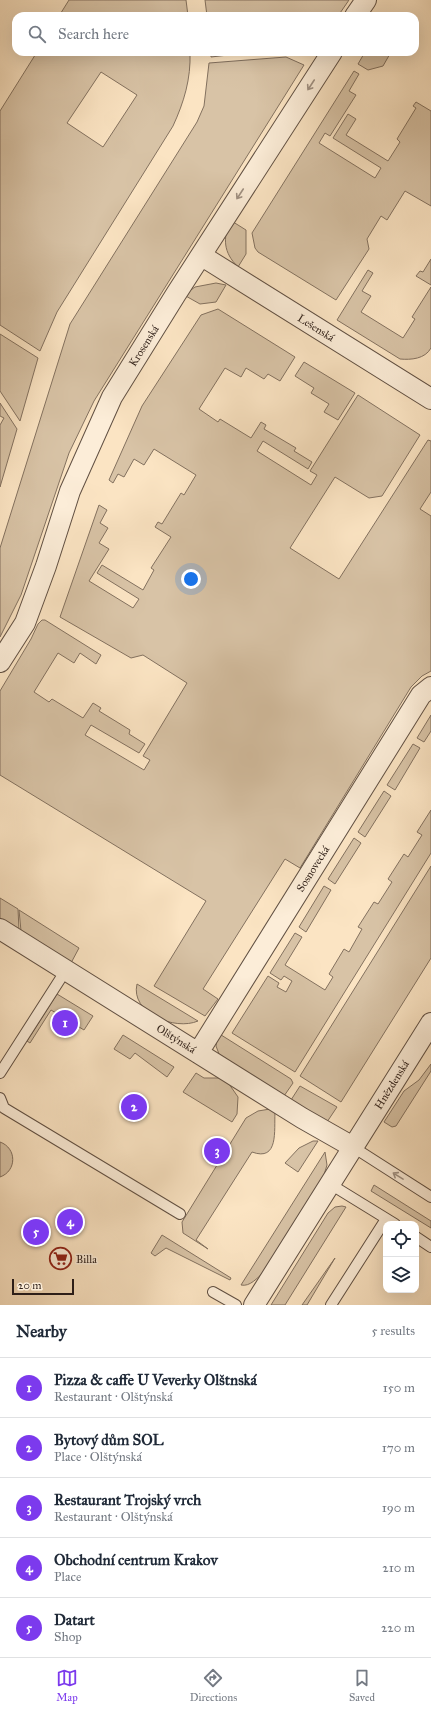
<!DOCTYPE html>
<html lang="en">
<head>
<meta charset="utf-8">
<style>
	:root { --surface:#fff; --page:#f2f2f3; --text:#1f2937; --muted:#747a83; --line:#e0e1e3; --accent:#7c3aed }
	body { margin:0; font-family:"IM FELL Great Primer",serif; background:var(--page); color:var(--text) }
	.controls { position:absolute; right:12px; bottom:12px; display:grid; overflow:hidden; border-radius:8px; box-shadow:0 4px 16px #0002 }
	.controls button { width:36px; height:36px; display:grid; place-items:center; padding:0; border:0; border-bottom:1px solid var(--line); background:var(--surface); color:var(--text); font:20px sans-serif }
	.scale { position:absolute; left:12px; bottom:10px; width:62px; box-sizing:border-box; padding-left:4px; border:2px solid #2e1f18; border-top:0; font-size:11px; line-height:14px; white-space:nowrap; color:#2e1f18; -webkit-text-stroke:3px #fcedd8; paint-order:stroke }
	.you { position:absolute; left:191px; top:579px; width:14px; height:14px; margin:-10px; border:3px solid #fff; border-radius:50%; background:#1a73e8; box-shadow:0 0 0 6px #1a73e833 }
	.badge { display:grid; place-items:center; width:26px; height:26px; border-radius:50%; background:var(--accent); color:#fff; font-size:13px; font-weight:700 }
	.pin { position:absolute; translate:-50% -50%; border:2px solid #fff; box-shadow:0 1px 4px #0006 }
	.list { margin:0; padding:0; list-style:none }
	h2 { display:flex; justify-content:space-between; align-items:center; height:52px; margin:0; padding:0 16px; font-size:17px }
	h2 small { font-size:13px; font-weight:400; color:var(--muted) }
	.list li { display:grid; grid-template-columns:26px 1fr auto; gap:12px; align-items:center; box-sizing:border-box; height:60px; padding:0 16px; border-top:1px solid var(--line) }
	.list b { display:block; font-size:15px; white-space:nowrap }
	.list p { margin:0; font-size:13px; white-space:nowrap; color:var(--muted) }
	.list em { font-size:13px; font-style:normal; color:var(--muted) }
	.icon { flex:none; width:22px; height:22px; fill:none; stroke:currentColor; stroke-width:2; stroke-linecap:round; stroke-linejoin:round }
	.map { position:relative; flex:none; width:431px; height:1305px; overflow:hidden }
	.search { position:absolute; background:var(--surface); box-shadow:0 4px 16px #0002; left:12px; right:12px; top:12px; height:44px; display:flex; align-items:center; gap:10px; box-sizing:border-box; padding:0 14px; border-radius:12px; color:var(--muted); font-size:15px }
	.sheet { height:352px; background:var(--surface) }
	nav { display:flex; justify-content:space-around; align-items:center; box-sizing:border-box; height:56px; border-top:1px solid var(--line); background:var(--surface); font-size:11px; color:var(--muted) }
	nav a { display:grid; justify-items:center; gap:2px }
	nav .on { color:var(--accent) }
	.map>svg:first-child { display:block }
	.green { fill:#d8c3a6; stroke:#83715f; fill-rule:evenodd }
	.lines { fill:none; stroke-linecap:round; stroke-linejoin:round }
	.service-casing { stroke:#615043; stroke-width:12 }
	.minor-casing { stroke:#615043; stroke-width:22 }
	.service { stroke:#fcedd8; stroke-width:10 }
	.minor { stroke:#fcedd8; stroke-width:20 }
	.oneway { stroke:#9f9082 }
	.labels { text-anchor:middle; dominant-baseline:central; stroke-width:3; stroke-linejoin:round; paint-order:stroke }
	.street-label { font-size:11px; fill:#2e1f18; stroke:#fcedd8 }
	.poi-label { font-size:11px; fill:#2e1f18; stroke:#fcedd8; text-anchor:start }
</style>
</head>
<body>
<div class="map">
<svg width="431" height="1305" viewBox="0 0 431 1305">
	<rect width="100%" height="100%" fill="#fbe4c3"/>
	<filter id="stains"><feTurbulence type="fractalNoise" baseFrequency=".005" numOctaves="4"/><feColorMatrix values="0 0 0 0 .2 0 0 0 0 .09 0 0 0 0 .02 0 0 0 .5 -.17"/></filter>
	<radialGradient id="worn" r=".72"><stop offset=".6" stop-color="#630" stop-opacity="0"/><stop offset="1" stop-color="#630" stop-opacity=".3"/></radialGradient>
	<path class="green" d="M69 0H186L188 16H59Z
		M205 0H349L338 16H207Z
		M37 52H190C191 79 184 102 173 126L57 312 40 351 0 325V111ZM101 72 137 95 103 147 67 123Z
		M211 52H254L211 57Z
		M365 52H391L383 66 368 70 358 64Z
		M286 57 304 65 94 401 69 453 21 595 0 637V548L70 324 197 122 204 106 209 63Z
		M354 71 359 74 349 91 356 95 330 136 325 133 319 143 375 178 381 168 333 138 348 114 356 119 346 135 388 161 400 142 397 139 416 108 413 106 416 102 431 111V206L405 191 387 220 381 216 367 239 369 249 336 300 258 252 255 248 252 233Z
		M230 220 246 230V254L238 267C223 252 223 239 230 220Z
		M431 259V285L416 276 420 271 423 272Z
		M368 270 373 273 362 291 371 296 361 312 403 338 415 319 412 317 431 287V348C425 359 411 360 400 359L337 320Z
		M216 283 226 285 216 302 200 304 184 295 195 287Z
		M218 309 295 357 280 381 268 374 264 379 246 368 241 377 225 368 199 409 218 422 220 419 251 438 261 422 266 425 264 429 296 448 294 451 312 462 308 469 263 441 257 451 311 485 317 475 310 471 358 395 420 435 382 496 369 498 335 477 290 548 339 579 428 440 431 441V492L420 509 431 516V671L422 676 411 687 300 868 285 859 203 989 218 999 205 1016 154 986 206 901 0 775V691L31 639 38 624 42 620H45L101 655 96 664 80 653 74 663 58 653 34 692 49 702 52 699 83 718 93 703 101 708 99 711 130 730 129 734 145 744 139 753 91 725 85 735 144 770 150 760 143 756 187 683 143 655 131 658 60 617 99 505 107 510 100 523 108 528 99 543 109 549 89 581 133 608 139 599 97 573 102 565 143 590 154 570 151 568 171 537 155 527 158 522 162 524 181 493 184 495 196 475 154 449 144 465 134 459 124 477 118 474 113 483 109 480 142 406 201 315Z
		M0 334 38 358 20 421 0 391Z
		M304 362 355 393 338 420 324 412 329 404 311 393 314 388 295 376Z
		M0 403 17 429 0 487V425L4 418 0 416Z
		M431 715V731L424 742 417 738Z
		M413 744 420 748 395 790 387 785Z
		M384 791 391 796 365 837 358 832Z
		M431 810V853L295 1072 232 1033 268 976 279 983 277 987 286 992 292 981 284 976 281 980 270 973 295 933 302 937 285 965 325 990 333 977 329 974 344 949 349 952 362 929 358 927 374 902 378 904 392 882 388 879 404 854 408 857 422 835 417 832Z
		M354 838 361 843 335 884 328 879Z
		M431 866V958L341 1102 300 1076Z
		M324 886 331 890 306 932 299 927Z
		M0 898 18 909 19 930 0 918Z
		M19 910 79 948 71 963 21 931Z
		M137 984 198 1021C175 1031 130 1013 137 984Z
		M57 994 93 1016 84 1030 51 1010 30 1043 27 1041Z
		M218 1033 291 1079 293 1083 284 1096 219 1054 216 1046Z
		M123 1035 174 1067 167 1077 135 1053 130 1059 114 1049Z
		M431 1064V1071L396 1126 392 1127 384 1122 404 1091 419 1080Z
		M196 1073 204 1078H220L229 1084 238 1097 237 1114 232 1122 183 1092Z
		M300 1086 337 1107 327 1122 291 1100Z
		M270 1109 275 1113C274 1130 279 1162 252 1152L196 1240 208 1249 183 1233 182 1222 246 1118 258 1111Z
		M313 1141H318L298 1172 285 1163 299 1148Z
		M0 1142C17 1148 17 1171 0 1177Z
		M325 1152 327 1165 323 1178 264 1272C257 1278 250 1287 241 1285Z
		M374 1185 431 1221V1228L371 1191Z
		M342 1206 346 1207 285 1305H271L328 1213 335 1207Z
		M162 1235 231 1278 230 1280 166 1248 155 1256 151 1253Z
		M335 1258 307 1305H302Z"/>
	<g class="lines">
		<defs>
			<path id="service" d="M0 1073 66 970
				M0 1098 4 1108 180 1214
				M353 1147 431 1197
				M330 1184 395 1224
				M416 1237 431 1247
				M213 1292 236 1305
				M331 1305 386 1219"/>
			<path id="minor" d="M355 16 366 0
				M202 256 431 399
				M0 662 25 623 46 566 70 491 112 397 176 294 332 52
				M0 929 302 1118 353 1147
				M198 1053 421 695 431 687
				M254 1305 431 1023"/>
		</defs>
		<use href="#service" class="service-casing"/>
		<use href="#minor" class="minor-casing"/>
		<use href="#service" class="service"/>
		<use href="#minor" class="minor"/>
	</g>
	<defs><path id="oneway-shaft" d="M-6 0H5M1.5-3L5.5 0L1.5 3" fill="none" stroke-width="1.6" stroke-linecap="round" stroke-linejoin="round"/></defs>
	<g class="oneway">
		<use href="#oneway-shaft" transform="translate(311 85) rotate(123)"/>
		<use href="#oneway-shaft" transform="translate(240 194) rotate(123)"/>
		<use href="#oneway-shaft" transform="translate(398 1176) rotate(-148)"/>
	</g>
	<defs>
		<symbol id="supermarket-ring" viewBox="-11 -11 22 22"><circle r="9.5" fill="#fcedd8" stroke="#8f2418" stroke-width="1.5"/><path d="M-6-5.5h2.5l.6 2H6L4.5 2H-2.5L-4.4-4H-6ZM-1.5 3.2a1.3 1.3 0 1 0 .1 0ZM3 3.2a1.3 1.3 0 1 0 .1 0Z" fill="#8f2418"/></symbol>
	</defs>
	<g fill-rule="evenodd">
		<use href="#supermarket-ring" x="48" y="1246" width="25" height="25"/>
	</g>
	<g class="labels">
		<g class="street-label">
			<text transform="translate(316 328) rotate(32)">Lešenská</text>
			<text transform="translate(144 346) rotate(-58)">Krosenská</text>
			<text transform="translate(313 869) rotate(-58)">Sosnovecká</text>
			<text transform="translate(176 1039) rotate(32)">Olštýnská</text>
			<text transform="translate(392 1085) rotate(-58)">Hnězdenská</text>
		</g>
		<g class="poi-label">
			<text x="76" y="1259">Billa</text>
		</g>
	</g>
	<rect width="100%" height="100%" filter="url(#stains)"/>
	<rect width="100%" height="100%" fill="url(#worn)"/>
</svg>
<div class="controls">
<button><svg class="icon" aria-label="locate" viewBox="0 0 24 24"><circle cx="12" cy="12" r="6"/><path d="M12 2v4M12 18v4M2 12h4M18 12h4"/></svg></button>
<button><svg class="icon" aria-label="layers" viewBox="0 0 24 24"><path d="M12 4l9 5-9 5-9-5zM3 14l9 5 9-5"/></svg></button>
</div>
<div class="scale">20 m</div>
<div class="you"></div>
<div class="pin badge" style="left:65px;top:1023px">1</div>
<div class="pin badge" style="left:134px;top:1107px">2</div>
<div class="pin badge" style="left:217px;top:1151px">3</div>
<div class="pin badge" style="left:70px;top:1222px">4</div>
<div class="pin badge" style="left:36px;top:1232px">5</div>
<div class="search"><svg class="icon" aria-label="search" viewBox="0 0 24 24"><circle cx="10" cy="10" r="6"/><path d="M15 15l6 6"/></svg>Search here</div>
</div>
<section class="sheet">
<h2>Nearby<small>5 results</small></h2>
<ul class="list">
<li><span class="badge">1</span><div><b>Pizza &amp; caffe U Veverky Olštnská</b><p>Restaurant · Olštýnská</p></div><em>150 m</em></li>
<li><span class="badge">2</span><div><b>Bytový dům SOL</b><p>Place · Olštýnská</p></div><em>170 m</em></li>
<li><span class="badge">3</span><div><b>Restaurant Trojský vrch</b><p>Restaurant · Olštýnská</p></div><em>190 m</em></li>
<li><span class="badge">4</span><div><b>Obchodní centrum Krakov</b><p>Place</p></div><em>210 m</em></li>
<li><span class="badge">5</span><div><b>Datart</b><p>Shop</p></div><em>220 m</em></li>
</ul>
</section>
<nav>
<a class="on"><svg class="icon" aria-label="map" viewBox="0 0 24 24"><path d="M3 6l6-2 6 2 6-2v14l-6 2-6-2-6 2zM9 4v14M15 6v14"/></svg>Map</a>
<a><svg class="icon" aria-label="directions" viewBox="0 0 24 24"><path d="M12 3l9 9-9 9-9-9zM9 14v-3h6M13 9l2 2-2 2"/></svg>Directions</a>
<a><svg class="icon" aria-label="saved" viewBox="0 0 24 24"><path d="M7 4h10v16l-5-4-5 4z"/></svg>Saved</a>
</nav>
</body>
</html>
